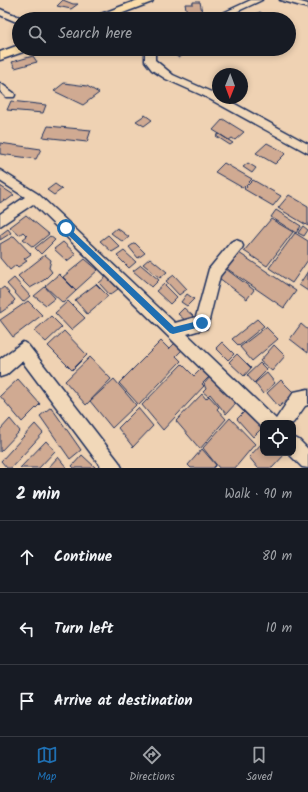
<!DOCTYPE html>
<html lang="en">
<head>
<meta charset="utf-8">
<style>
	:root { --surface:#171b24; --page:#242831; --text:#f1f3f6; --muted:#9ea1a6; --line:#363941; --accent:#1f6fb2 }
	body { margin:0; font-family:Kalam,sans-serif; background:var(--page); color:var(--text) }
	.controls { position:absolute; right:12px; bottom:12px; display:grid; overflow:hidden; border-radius:8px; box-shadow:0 2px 6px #0003 }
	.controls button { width:36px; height:36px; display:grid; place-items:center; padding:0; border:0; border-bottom:1px solid var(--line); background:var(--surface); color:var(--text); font:20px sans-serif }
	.compass { position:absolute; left:212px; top:68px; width:36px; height:36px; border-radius:50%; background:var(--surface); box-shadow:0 2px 6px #0003; rotate:181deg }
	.stop { position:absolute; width:12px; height:12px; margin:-9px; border:3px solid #1f6fb2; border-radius:50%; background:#fff }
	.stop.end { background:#1f6fb2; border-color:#fff; box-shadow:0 1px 4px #0008 }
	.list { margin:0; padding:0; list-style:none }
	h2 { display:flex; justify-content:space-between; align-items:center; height:52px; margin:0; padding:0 16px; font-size:17px }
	h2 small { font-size:13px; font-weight:400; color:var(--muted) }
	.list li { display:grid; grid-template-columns:26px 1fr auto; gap:12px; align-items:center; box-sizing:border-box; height:72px; padding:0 16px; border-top:1px solid var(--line) }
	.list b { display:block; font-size:15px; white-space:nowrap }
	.list em { font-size:13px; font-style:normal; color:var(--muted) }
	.icon { flex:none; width:22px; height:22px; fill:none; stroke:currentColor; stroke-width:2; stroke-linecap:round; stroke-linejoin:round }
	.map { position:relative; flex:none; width:308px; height:468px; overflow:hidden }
	.search { position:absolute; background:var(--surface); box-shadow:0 2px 6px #0003; left:12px; right:12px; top:12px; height:44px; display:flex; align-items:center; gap:10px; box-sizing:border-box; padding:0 14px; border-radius:22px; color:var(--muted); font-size:15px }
	.sheet { height:268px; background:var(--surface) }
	nav { display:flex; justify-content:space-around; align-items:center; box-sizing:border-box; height:56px; border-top:1px solid var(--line); background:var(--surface); font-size:11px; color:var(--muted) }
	nav a { display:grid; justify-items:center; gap:2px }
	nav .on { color:var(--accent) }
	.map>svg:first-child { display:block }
	.building { fill:#d0aa92; stroke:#1b2f5e }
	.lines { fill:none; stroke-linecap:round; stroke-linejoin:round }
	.minor-casing { stroke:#1b2f5e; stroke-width:3 }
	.major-casing { stroke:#1b2f5e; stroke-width:3 }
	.minor { fill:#f1d8b9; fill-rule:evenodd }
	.major { fill:#fbddab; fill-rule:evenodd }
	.route { fill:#1f6fb2 }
</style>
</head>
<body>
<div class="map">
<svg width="308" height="468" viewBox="0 0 308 468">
	<rect width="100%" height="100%" fill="#efd2b3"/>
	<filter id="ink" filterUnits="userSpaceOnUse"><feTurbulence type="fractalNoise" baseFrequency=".025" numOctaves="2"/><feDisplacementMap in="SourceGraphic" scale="8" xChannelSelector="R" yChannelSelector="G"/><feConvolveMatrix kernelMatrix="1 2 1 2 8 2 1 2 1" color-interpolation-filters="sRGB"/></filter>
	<g filter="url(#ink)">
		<path class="building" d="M63 0 73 4H78L71 9 57 6Z
			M193 2H200L202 12 187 13 185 4H193Z
			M260 12 266 16 260 19 249 17Z
			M178 49H185L188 51 181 54 182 56 179 58 171 52Z
			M33 56 37 62 15 68 12 62Z
			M64 83 87 86 99 93 83 105 54 91Z
			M11 101 46 105 43 113 7 110Z
			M145 115 152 120 144 126 136 121Z
			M223 119 244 132 235 140 232 138 229 140 213 130Z
			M48 126 91 130 87 142 43 137Z
			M219 134 233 143 230 145 216 136Z
			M0 143 41 149 36 159 0 154Z
			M267 143 286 153 275 164 256 153Z
			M224 163 252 179 243 188 215 172Z
			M248 163 256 168 252 173 243 167Z
			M253 180 281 196 273 206 244 189Z
			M55 184 62 189 54 195 47 190Z
			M0 186 14 195 6 201 4 200 0 203Z
			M289 195 308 206V226L278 208Z
			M276 210 301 226 296 233 271 217Z
			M26 215 49 234 33 247 23 239 27 236 23 232 19 235 10 227Z
			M271 219 293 232 267 266 244 251Z
			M303 226 308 230 304 236 298 233Z
			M117 228 129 237 123 242 111 233Z
			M8 229 11 233 0 240V235Z
			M295 233 308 241V260L292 283 269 268Z
			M108 235 120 247 112 252 100 241Z
			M14 236 31 254 24 259 27 261 18 267 16 265 10 270 0 258V244Z
			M50 236 55 240 41 254 35 248Z
			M63 242 76 254 67 261 54 249Z
			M135 243 145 253 138 258 129 247Z
			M124 251 136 262 129 268 117 256Z
			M239 253 296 291 284 308 226 268Z
			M45 255 51 260 49 268 52 272 44 280 30 288 18 276Z
			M150 258 167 272 160 278 143 264Z
			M85 259 98 270 76 290 63 277Z
			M141 265 159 280 152 287 133 271Z
			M226 269 254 290 247 299 219 278Z
			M308 271V291L299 285Z
			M59 274 76 291 63 303 45 286Z
			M174 275 187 289 179 295 166 281Z
			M107 276 118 289 110 295 99 283Z
			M14 278 30 296 23 302 7 284Z
			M96 284 108 296 87 314 75 300Z
			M164 284 177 297 170 304 156 291Z
			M4 287 15 300 13 302V304L0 313V290Z
			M45 287 55 298 46 305 34 296Z
			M187 294 194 299 187 306 181 302Z
			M28 301 42 315 13 337 0 320Z
			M68 301 85 318 71 330 55 313Z
			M184 308 193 316 187 322 178 314Z
			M51 316 62 327 46 342 34 331Z
			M257 319 264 326 239 346 232 339Z
			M301 324 308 330V353L290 339Z
			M266 327 278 339 252 361 240 347Z
			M64 331 87 355 72 370 48 346Z
			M161 341 169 349 175 343 182 350 176 356 181 361 139 405 119 383Z
			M222 342 234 354 228 360 216 348Z
			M274 345 285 356 272 371 260 361Z
			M237 354 251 368 244 376 229 362Z
			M90 357 111 379 86 405 65 381Z
			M260 363 267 370 254 383 247 375Z
			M182 364 194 376 202 368 210 376 202 384 204 386 163 430 142 405Z
			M267 373 275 383 263 394 255 383Z
			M210 377 221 385 219 386 231 398 232 397 237 402 226 414 210 394 208 396 203 392 206 389 204 384Z
			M18 379 40 404 22 422 0 396Z
			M114 379 136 405 112 428 90 401Z
			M281 380 294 393 279 407 267 393Z
			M202 394 206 399 209 396 219 407 217 409 226 419 200 449 176 421Z
			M51 407 81 450 70 459 40 416Z
			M138 408 153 426 133 447 118 428Z
			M246 410 262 428 253 437 237 419Z
			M230 418 255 444 235 468H219L203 448Z
			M10 419 20 431 0 452V430Z
			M35 424 43 433 11 468H7L1 461Z
			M46 441 55 451 39 468H20Z
			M263 442V453H286L272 468H258L249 457Z
			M202 449 216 465 213 468H191L188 465Z
			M82 455 96 468H74L72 466Z
			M58 457 67 468H48Z"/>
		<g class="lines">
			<defs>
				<path id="minor" d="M251 0H262L221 19H210Z
					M280 0H294L308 4V8Z
					M0 9 22 18 23 19H19V23L0 15Z
					M148 49H158L155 53V60L173 75 218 95V98H224L308 144V153L204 96 166 79 152 70 145 61V53Z
					M0 83 14 93 15 95 14 97H6L0 91Z
					M0 170 38 194 175 323 196 317 209 269 231 242 236 240 241 242 243 246 241 250 220 276 207 328 187 334 276 419 294 392 308 389V405L305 406 293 423H263V429L33 204 0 226V214L25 197 0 181Z
					M23 342 28 345 119 462 122 468H102L22 361 6 375 0 377V359Z
					M293 437 299 440 308 449V468L302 467 288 453H293Z"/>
				<path id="major" d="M138 0H153L152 2 107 19H91L93 17Z
					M19 45V49H25L23 52 0 60V52Z"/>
			</defs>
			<use href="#minor" class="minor-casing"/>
			<use href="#major" class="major-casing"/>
			<use href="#minor" class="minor"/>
			<use href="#major" class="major"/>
		</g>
	</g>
	<path class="route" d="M66 225 174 327 202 320 204 321V326L173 334 170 333 63 230 62 228Z"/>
</svg>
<div class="controls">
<button><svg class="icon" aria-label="locate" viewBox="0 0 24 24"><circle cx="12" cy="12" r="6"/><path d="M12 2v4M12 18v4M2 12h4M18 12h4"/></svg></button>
</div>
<svg class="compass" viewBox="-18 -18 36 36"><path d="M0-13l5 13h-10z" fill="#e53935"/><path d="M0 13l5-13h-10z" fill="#9ea1a6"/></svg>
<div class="stop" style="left:66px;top:228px"></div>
<div class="stop end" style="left:202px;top:323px"></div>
<div class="search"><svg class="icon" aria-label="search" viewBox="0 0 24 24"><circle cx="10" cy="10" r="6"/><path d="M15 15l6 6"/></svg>Search here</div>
</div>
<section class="sheet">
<h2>2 min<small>Walk · 90 m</small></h2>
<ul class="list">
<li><svg class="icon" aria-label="ahead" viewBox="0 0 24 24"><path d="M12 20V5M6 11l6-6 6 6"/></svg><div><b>Continue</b></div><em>80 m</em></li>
<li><svg class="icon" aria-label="left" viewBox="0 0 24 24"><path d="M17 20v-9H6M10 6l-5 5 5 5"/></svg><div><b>Turn left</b></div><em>10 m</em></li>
<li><svg class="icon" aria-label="arrive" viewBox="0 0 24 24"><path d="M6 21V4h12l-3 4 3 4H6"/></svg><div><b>Arrive at destination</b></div></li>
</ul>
</section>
<nav>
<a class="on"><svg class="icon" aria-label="map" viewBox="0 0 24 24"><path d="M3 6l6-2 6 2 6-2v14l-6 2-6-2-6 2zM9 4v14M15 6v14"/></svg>Map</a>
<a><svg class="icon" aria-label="directions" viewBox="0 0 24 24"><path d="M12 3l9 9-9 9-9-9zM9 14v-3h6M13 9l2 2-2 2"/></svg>Directions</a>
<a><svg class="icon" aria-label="saved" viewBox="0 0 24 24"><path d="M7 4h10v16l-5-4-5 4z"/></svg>Saved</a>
</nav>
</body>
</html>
